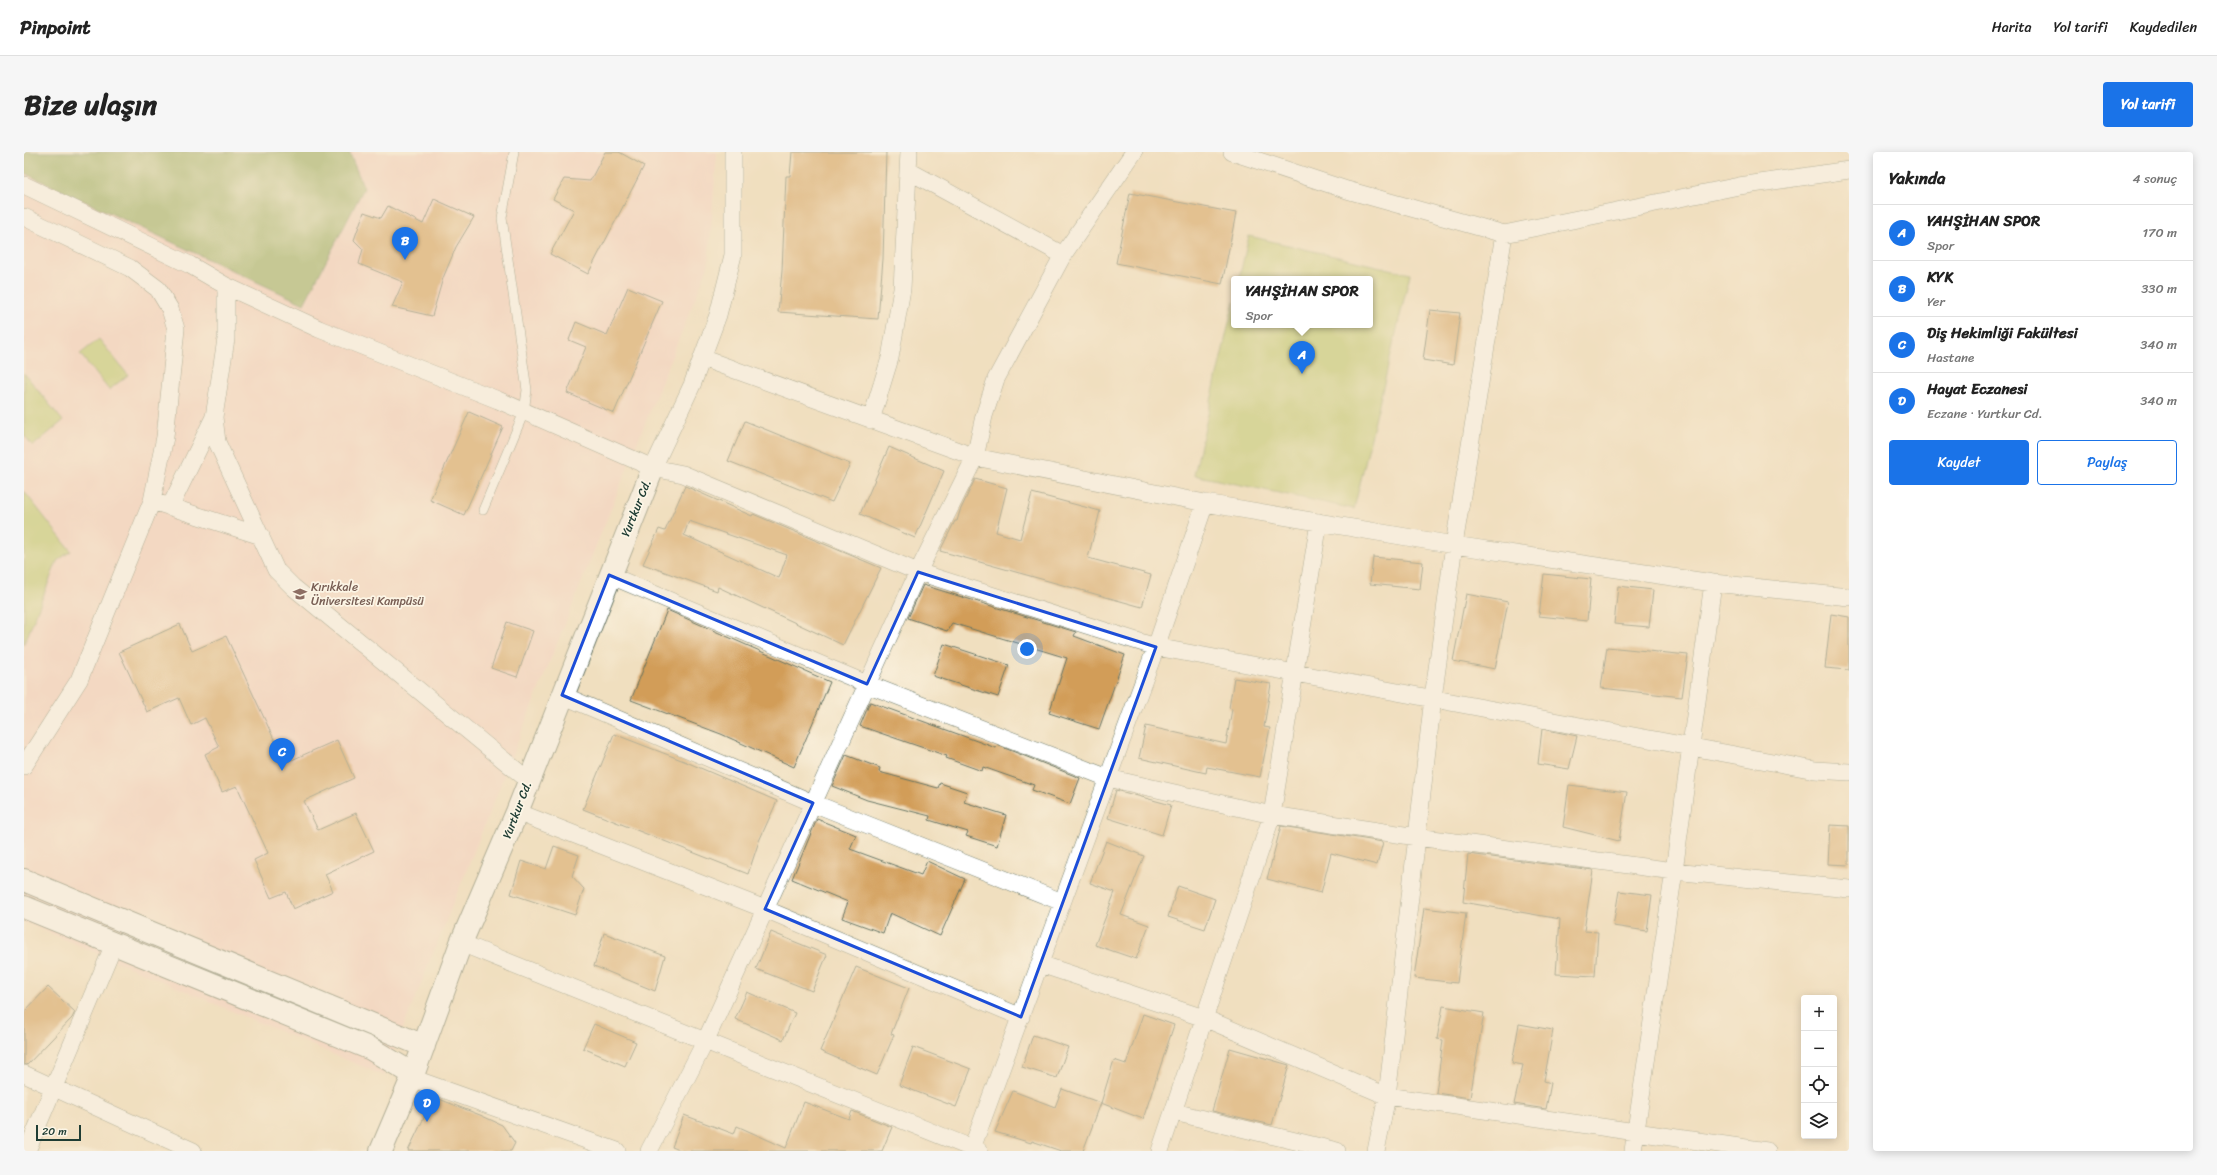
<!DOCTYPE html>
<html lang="tr">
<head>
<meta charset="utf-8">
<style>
	:root { --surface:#fff; --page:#f6f6f6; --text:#222; --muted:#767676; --line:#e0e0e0; --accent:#1a73e8 }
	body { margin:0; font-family:Sriracha,sans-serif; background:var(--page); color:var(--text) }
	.controls { position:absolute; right:12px; bottom:12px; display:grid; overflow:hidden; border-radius:4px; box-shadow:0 2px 10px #0003 }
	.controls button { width:36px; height:36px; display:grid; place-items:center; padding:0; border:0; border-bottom:1px solid var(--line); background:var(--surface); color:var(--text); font:20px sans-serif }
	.scale { position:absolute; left:12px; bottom:10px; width:45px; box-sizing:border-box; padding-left:4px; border:2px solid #1f3d34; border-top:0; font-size:11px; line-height:14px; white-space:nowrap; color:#1f3d34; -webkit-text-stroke:3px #fcf5e5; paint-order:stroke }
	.you { position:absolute; left:1003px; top:497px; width:14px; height:14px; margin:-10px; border:3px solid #fff; border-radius:50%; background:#1a73e8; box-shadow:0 0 0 6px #1a73e833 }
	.badge { display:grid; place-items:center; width:26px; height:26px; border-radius:50%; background:var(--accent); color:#fff; font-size:13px; font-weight:700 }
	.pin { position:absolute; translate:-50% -33px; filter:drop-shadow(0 1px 2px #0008) }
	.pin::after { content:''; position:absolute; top:21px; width:14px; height:12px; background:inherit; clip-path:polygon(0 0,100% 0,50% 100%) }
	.popup { position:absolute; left:1207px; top:124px; width:142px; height:52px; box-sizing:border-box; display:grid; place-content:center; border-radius:4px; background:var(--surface); filter:drop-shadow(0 1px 3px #0005); font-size:13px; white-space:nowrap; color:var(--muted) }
	.popup b { font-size:15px; color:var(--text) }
	.popup::after { content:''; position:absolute; left:50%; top:100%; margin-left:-8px; border:8px solid transparent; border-top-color:var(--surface) }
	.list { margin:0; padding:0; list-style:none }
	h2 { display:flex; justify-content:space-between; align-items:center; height:52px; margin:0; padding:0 16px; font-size:17px }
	h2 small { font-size:13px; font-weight:400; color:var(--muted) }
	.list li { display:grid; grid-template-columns:26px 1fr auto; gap:12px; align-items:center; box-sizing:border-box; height:56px; padding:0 16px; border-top:1px solid var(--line) }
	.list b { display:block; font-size:15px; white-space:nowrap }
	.list p { margin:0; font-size:13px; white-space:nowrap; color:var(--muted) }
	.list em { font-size:13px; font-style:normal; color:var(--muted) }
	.actions { display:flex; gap:8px; padding:12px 16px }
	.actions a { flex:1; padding:9px 0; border:1px solid var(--accent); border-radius:4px; text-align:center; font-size:14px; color:var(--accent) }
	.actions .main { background:var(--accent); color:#fff }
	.icon { flex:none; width:22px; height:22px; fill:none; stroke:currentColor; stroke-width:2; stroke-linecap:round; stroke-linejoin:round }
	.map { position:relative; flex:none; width:1825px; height:999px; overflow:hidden; border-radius:4px }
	header { display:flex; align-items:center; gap:24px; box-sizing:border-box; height:56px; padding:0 20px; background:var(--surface); border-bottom:1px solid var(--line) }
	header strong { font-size:19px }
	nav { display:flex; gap:22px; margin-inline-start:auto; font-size:14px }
	.intro { display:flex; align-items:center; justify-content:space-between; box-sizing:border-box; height:96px; padding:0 24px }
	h1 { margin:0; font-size:28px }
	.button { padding:10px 18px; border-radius:4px; background:var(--accent); color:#fff; font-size:14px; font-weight:700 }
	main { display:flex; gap:24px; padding:0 24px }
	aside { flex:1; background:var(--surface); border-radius:4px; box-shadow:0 2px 10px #0003 }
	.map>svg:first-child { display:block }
	.built { fill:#f7d1c6 }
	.green { fill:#b9c96b; stroke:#6c8350 }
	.forest { fill:#92ad5f; stroke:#58754a }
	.building { fill:#d29d58; fill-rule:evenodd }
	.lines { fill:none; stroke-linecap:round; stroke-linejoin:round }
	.lane-casing { stroke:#687665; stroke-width:10 }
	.street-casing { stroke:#687665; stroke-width:18 }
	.secondary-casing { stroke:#687665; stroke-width:24 }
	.lane { stroke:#fff; stroke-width:9 }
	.street { stroke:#fff; stroke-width:17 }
	.secondary { stroke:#fff; stroke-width:22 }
	.marked { fill:none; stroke:#1d4ed8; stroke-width:3; stroke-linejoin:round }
	.labels { text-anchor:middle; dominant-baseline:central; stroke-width:3.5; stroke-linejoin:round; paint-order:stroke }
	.street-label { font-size:12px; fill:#1f3d34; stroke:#fcf5e5 }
	.education-label { font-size:12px; fill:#785e54; stroke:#fcf5e5; text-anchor:start }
</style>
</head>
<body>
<header>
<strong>Pinpoint</strong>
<nav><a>Harita</a><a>Yol tarifi</a><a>Kaydedilen</a></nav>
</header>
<div class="intro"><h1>Bize ulaşın</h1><a class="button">Yol tarifi</a></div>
<main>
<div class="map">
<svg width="1825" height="999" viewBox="0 0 1825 999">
	<rect width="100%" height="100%" fill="#fcf5e5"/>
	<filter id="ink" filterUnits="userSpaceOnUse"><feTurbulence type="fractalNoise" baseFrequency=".025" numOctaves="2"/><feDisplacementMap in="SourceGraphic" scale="8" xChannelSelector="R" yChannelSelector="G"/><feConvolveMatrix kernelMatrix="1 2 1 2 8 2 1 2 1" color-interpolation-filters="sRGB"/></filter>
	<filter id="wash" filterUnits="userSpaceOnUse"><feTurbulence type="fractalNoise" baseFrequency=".012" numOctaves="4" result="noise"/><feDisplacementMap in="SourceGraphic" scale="16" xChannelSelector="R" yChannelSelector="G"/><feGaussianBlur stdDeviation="0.9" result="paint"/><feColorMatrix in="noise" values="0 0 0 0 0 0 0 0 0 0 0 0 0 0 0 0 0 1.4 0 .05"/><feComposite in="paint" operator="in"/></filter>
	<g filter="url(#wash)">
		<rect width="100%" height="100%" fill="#f0dfbf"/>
		<path class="built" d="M0 0H693L684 114 360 924 0 770Z"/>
		<path class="green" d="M1225 84 1386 122 1330 357 1170 323 1210 149V173H1346V127H1215Z
			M75 187 104 223 85 238 56 202Z
			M0 221 39 269 9 294 0 283Z
			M0 339 47 399 33 409 0 493Z"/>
		<path class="forest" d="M0 0H325L340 36 280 152 0 21Z"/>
		<g id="blocks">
			<path class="building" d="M581 0H595L620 14 564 122 526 102 550 58 529 47 540 27 566 29Z
				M768 0H862L859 107 854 167 754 160 758 119 762 24H766Z
				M1106 41 1212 61 1198 132 1092 111Z
				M410 47 450 65 432 95 419 126 408 164 368 155 379 130 335 112 339 97 330 88 340 60 357 66 364 54 399 72Z
				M604 135 638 149 590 261 543 241 562 195 545 188 552 170 583 183Z
				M1406 158 1436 161 1429 213 1399 208Z
				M445 260 479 275 440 363 406 348Z
				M721 269 826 312 808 350 704 309Z
				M865 295 920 319 891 386 836 362Z
				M951 327 983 336 972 380 996 387 1008 341 1076 359 1064 406 1127 423 1118 455 916 399 931 369H933L936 359Z
				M661 334 728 364 729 362 857 416 819 493 694 435 693 439 619 412 635 377 641 379ZM665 369 763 403 755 426 660 383Z
				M1349 405 1399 410 1396 437 1346 432Z
				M1520 422 1567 427 1563 469 1515 464Z
				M899 433 1052 480 1050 484 1101 503 1075 577 1025 561 1043 506 928 471 923 479 884 466Z
				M1594 434 1629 438 1625 475 1590 472Z
				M1442 442 1484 450 1471 517 1429 509Z
				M643 458 806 530 770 615 697 582 607 548Z
				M1807 462 1825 465V518L1801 516Z
				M483 470 509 479 493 525 467 516Z
				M156 472 168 499 202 484 261 611 313 588 330 626 280 649 294 678 332 661 350 699 301 722 309 739 269 757 262 740 247 746 230 708 244 701 213 634 198 640 181 602 195 595 181 566 167 573 155 546 123 560 95 500Z
				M920 492 985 513 974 545 909 524Z
				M1583 495 1664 503 1658 545 1577 536Z
				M1210 526 1247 532 1240 575 1246 576 1236 625 1183 615 1182 621 1115 606 1122 574 1202 592 1208 557 1205 556Z
				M846 550 972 596 973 593 1056 626 1046 652 1008 638 1010 633 959 615 958 619 922 606 923 604 836 574Z
				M1518 577 1553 584 1545 617 1514 612Z
				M590 582 660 609 753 649 735 689 724 722 559 657Z
				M822 603 856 616 855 620 914 636 916 631 943 640 940 650 982 663 973 694 942 684 944 680 905 668 906 664 843 648 808 634Z
				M1545 633 1603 640 1595 689 1539 675Z
				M1092 638 1147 653 1138 683 1084 666Z
				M793 667 832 683 826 697 897 723 903 709 941 727 916 784 866 761 859 781 818 766 824 750 768 727Z
				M1806 673 1825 674V713L1804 712Z
				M1257 674 1359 690 1353 713 1307 701 1297 741 1243 727Z
				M1082 689 1120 704 1097 763 1125 773 1112 807 1071 793 1091 740 1066 731Z
				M530 694 555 703 548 724 560 737 551 763 487 742 497 709 522 717Z
				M1444 702 1569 718 1560 779 1574 780 1571 824 1532 822 1536 767 1439 750Z
				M1154 734 1191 747 1181 777 1144 765Z
				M1595 739 1628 743 1623 779 1589 774Z
				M1400 756 1442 761 1433 831 1390 826Z
				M747 780 803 803 788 839 732 817Z
				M580 781 641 804 631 839 570 814Z
				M832 815 885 836 867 882 870 883 853 923 796 899Z
				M24 835 51 860 48 866 3 913 0 912V860Z
				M723 840 771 861 759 888 711 867Z
				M1419 854 1460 861 1446 946 1412 941 1419 888 1413 887Z
				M1119 862 1150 873 1119 967 1077 951 1090 908 1102 912Z
				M570 872 612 890 601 914 559 896Z
				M1495 872 1529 878 1520 929 1527 931 1522 957 1490 952 1499 913 1488 911Z
				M1009 883 1044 895 1033 926 998 915Z
				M889 895 947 917 932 955 875 933Z
				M1206 896 1265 913 1248 973 1188 959Z
				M1038 937 1077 951 1059 999H1037L1008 989 1007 991 971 980 989 939 1031 955Z
				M410 945 456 963 478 973 491 991 487 999H384Z
				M780 950 825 967 828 959 868 975 858 999H658L648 995 660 963 710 982 713 974 762 996Z"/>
		</g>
	</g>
	<g filter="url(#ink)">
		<use href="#blocks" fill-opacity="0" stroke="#687665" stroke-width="1"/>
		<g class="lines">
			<defs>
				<path id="lane" d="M459 358 500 260 503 238 478 66 490 0"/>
				<path id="street" d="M1208 0 1323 38 1480 82 1715 34 1825 18
					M885 19 1039 103
					M0 33 166 113 202 134 295 177 474 248 629 316 659 322 894 420 1132 495 1791 618 1825 620
					M0 65 106 116 134 137 146 157 152 177 141 285 128 349 55 528 0 614
					M202 134V187L190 265 193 290 252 418 269 435 504 628
					M678 206 951 305 1181 351 1430 393 1689 431 1825 445
					M847 268 866 206 878 137 885 0
					M629 316 668 233 694 163 709 103V0
					M128 349 237 384
					M146 355 190 265
					M585 423 843 532 1084 626 1248 663 1393 685 1650 719 1825 737
					M538 543 789 651 1038 750
					M493 660 741 757 997 865
					M437 791 955 999
					M1016 812 1180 866 1363 944 1743 999
					M0 922 169 999
					M388 926 593 999
					M1150 960 1313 999
					M3 999 90 792
					M625 999 682 888 894 420 951 305 960 264 972 227 1039 103 1110 0
					M947 999 1132 495 1181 351
					M1136 999 1248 663 1295 370
					M1352 999 1363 944 1409 546 1430 393 1480 82
					M1609 999 1650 719 1689 431"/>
				<path id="secondary" d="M0 728 400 894
					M0 755 347 897 389 922
					M357 999 388 926 437 791 493 660 629 316"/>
			</defs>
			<use href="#lane" class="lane-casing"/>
			<use href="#street" class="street-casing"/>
			<use href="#secondary" class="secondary-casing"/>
			<use href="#lane" class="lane"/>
			<use href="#street" class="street"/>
			<use href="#secondary" class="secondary"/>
		</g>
	</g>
	<path d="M0 0H1825V999H0ZM894 420 1132 495 997 865 741 757 789 651 538 543 585 423 843 532Z" fill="#f0dfbf" fill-opacity=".55" fill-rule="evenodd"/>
	<path class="marked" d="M894 420 1132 495 997 865 741 757 789 651 538 543 585 423 843 532Z"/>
	<defs>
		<symbol id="university-bare" viewBox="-9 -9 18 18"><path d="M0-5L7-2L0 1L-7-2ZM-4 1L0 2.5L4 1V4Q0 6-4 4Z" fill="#8d6e63" stroke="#fcf5e5" stroke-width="2.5" paint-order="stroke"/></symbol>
	</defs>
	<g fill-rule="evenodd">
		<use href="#university-bare" x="266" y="432" width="20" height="20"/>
	</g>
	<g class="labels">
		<g class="street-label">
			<text transform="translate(612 356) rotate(-68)">Yurtkur Cd.</text>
			<text transform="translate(493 658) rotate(-69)">Yurtkur Cd.</text>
		</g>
		<g class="education-label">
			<text x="287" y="435">Kırıkkale<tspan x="287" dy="14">Üniversitesi Kampüsü</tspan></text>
		</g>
	</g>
</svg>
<div class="controls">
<button>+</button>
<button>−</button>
<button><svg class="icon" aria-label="locate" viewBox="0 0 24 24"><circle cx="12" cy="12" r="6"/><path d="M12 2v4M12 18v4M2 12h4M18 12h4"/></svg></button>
<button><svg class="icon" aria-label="layers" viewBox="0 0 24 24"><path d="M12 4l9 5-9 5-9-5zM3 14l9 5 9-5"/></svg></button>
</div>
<div class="scale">20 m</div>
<div class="you"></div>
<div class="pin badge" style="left:1278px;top:222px">A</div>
<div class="popup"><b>YAHŞİHAN SPOR</b>Spor</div>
<div class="pin badge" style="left:381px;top:108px">B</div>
<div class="pin badge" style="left:258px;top:619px">C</div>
<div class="pin badge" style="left:403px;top:970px">D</div>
</div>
<aside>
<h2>Yakında<small>4 sonuç</small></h2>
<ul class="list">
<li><span class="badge">A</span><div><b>YAHŞİHAN SPOR</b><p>Spor</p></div><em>170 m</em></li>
<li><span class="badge">B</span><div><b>KYK</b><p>Yer</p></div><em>330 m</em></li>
<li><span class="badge">C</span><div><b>Diş Hekimliği Fakültesi</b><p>Hastane</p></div><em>340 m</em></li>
<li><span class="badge">D</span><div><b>Hayat Eczanesi</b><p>Eczane · Yurtkur Cd.</p></div><em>340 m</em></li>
</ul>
<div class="actions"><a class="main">Kaydet</a><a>Paylaş</a></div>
</aside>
</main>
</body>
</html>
